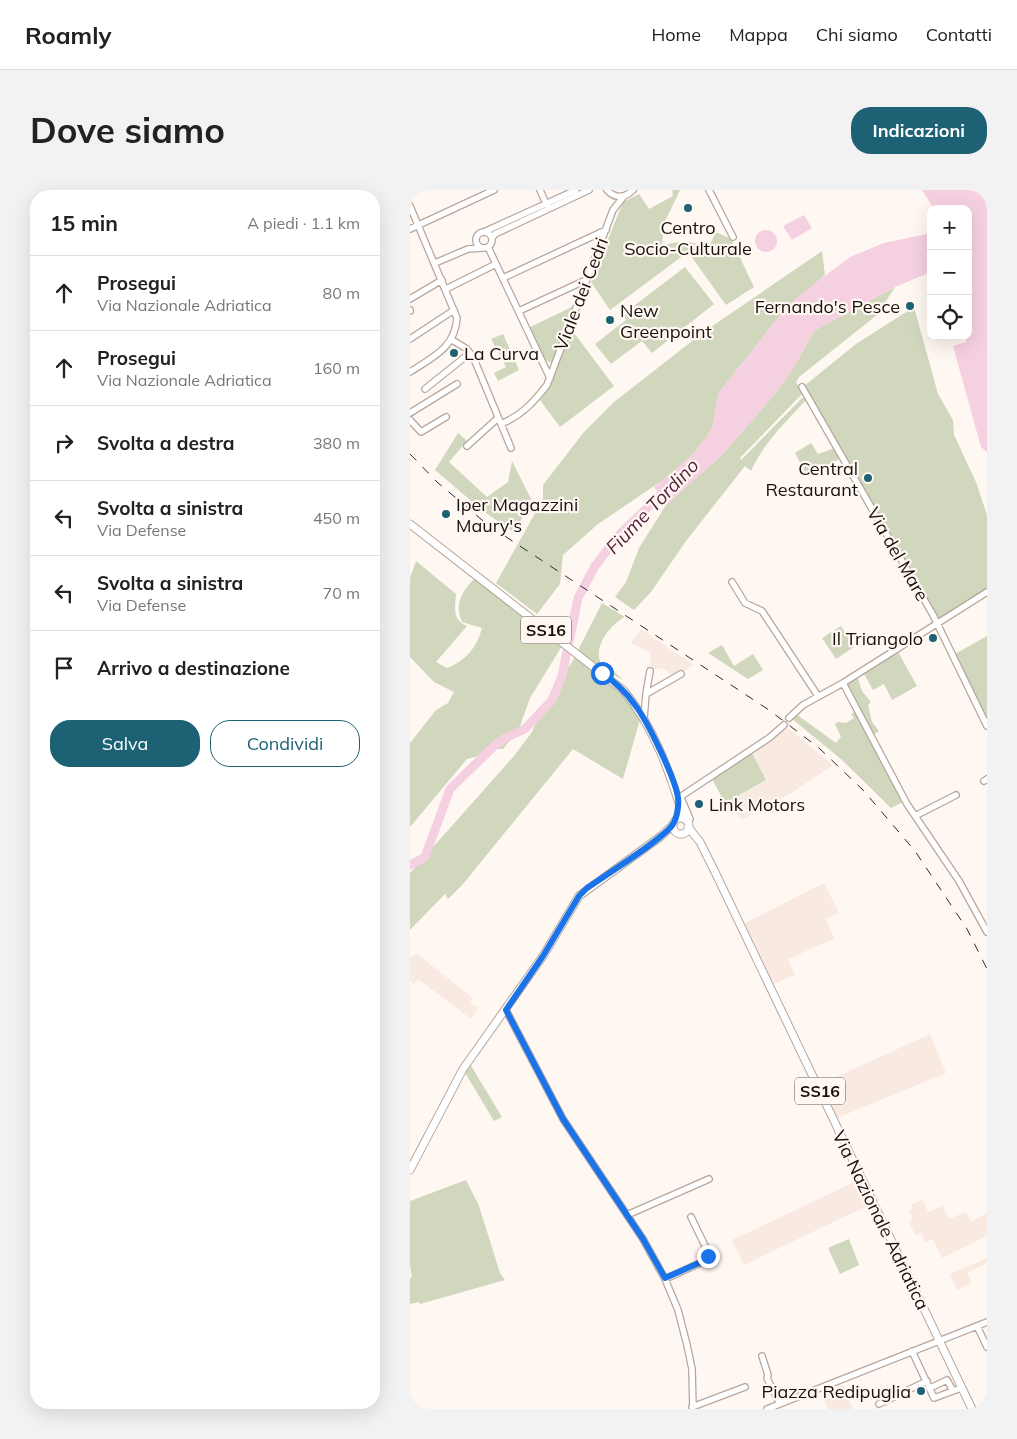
<!DOCTYPE html>
<html lang="it">
<head>
<meta charset="utf-8">
<style>
	:root { --surface:#fff; --page:#f2f2f2; --text:#222; --muted:#767676; --line:#e0e0e0; --accent:#1d6274 }
	body { margin:0; font-family:Mulish,sans-serif; background:var(--page); color:var(--text) }
	.controls { position:absolute; right:15px; top:15px; display:grid; overflow:hidden; border-radius:10px; box-shadow:0 5px 20px #0002 }
	.controls button { width:45px; height:45px; display:grid; place-items:center; padding:0; border:0; border-bottom:1px solid var(--line); background:var(--surface); color:var(--text); font:25px sans-serif }
	.stop { position:absolute; width:15px; height:15px; margin:-11px; border:4px solid #1a73e8; border-radius:50%; background:#fff }
	.stop.end { background:#1a73e8; border-color:#fff; box-shadow:0 1px 5px #0008 }
	.list { margin:0; padding:0; list-style:none }
	h2 { display:flex; justify-content:space-between; align-items:center; height:65px; margin:0; padding:0 20px; font-size:21px }
	h2 small { font-size:16px; font-weight:400; color:var(--muted) }
	.list li { display:grid; grid-template-columns:32px 1fr auto; gap:15px; align-items:center; box-sizing:border-box; height:75px; padding:0 20px; border-top:1px solid var(--line) }
	.list b { display:block; font-size:19px; white-space:nowrap }
	.list p { margin:0; font-size:16px; white-space:nowrap; color:var(--muted) }
	.list em { font-size:16px; font-style:normal; color:var(--muted) }
	.actions { display:flex; gap:10px; padding:15px 20px }
	.actions a { flex:1; padding:11px 0; border:1px solid var(--accent); border-radius:20px; text-align:center; font-size:18px; color:var(--accent) }
	.actions .main { background:var(--accent); color:#fff }
	.icon { flex:none; width:28px; height:28px; fill:none; stroke:currentColor; stroke-width:2; stroke-linecap:round; stroke-linejoin:round }
	.map { position:relative; flex:none; width:577px; height:1219px; overflow:hidden; border-radius:20px }
	header { display:flex; align-items:center; gap:30px; box-sizing:border-box; height:70px; padding:0 25px; background:var(--surface); border-bottom:1px solid var(--line) }
	header strong { font-size:24px }
	nav { display:flex; gap:28px; margin-inline-start:auto; font-size:18px }
	.intro { display:flex; align-items:center; justify-content:space-between; box-sizing:border-box; height:120px; padding:0 30px }
	h1 { margin:0; font-size:35px }
	.button { padding:12px 22px; border-radius:20px; background:var(--accent); color:#fff; font-size:18px; font-weight:700 }
	main { display:flex; gap:30px; padding:0 30px }
	aside { flex:1; background:var(--surface); border-radius:20px; box-shadow:0 5px 20px #0002 }
	.map>svg:first-child { display:block }
	.built { fill:#f8eae0 }
	.green { fill:#d0d7bd }
	.water { fill:#f5d0e1 }
	.lines { fill:none; stroke-linecap:round; stroke-linejoin:round }
	.river { stroke:#f5d0e1; stroke-width:9 }
	.minor-casing { stroke:#b7a69b; stroke-width:8 }
	.major-casing { stroke:#b7a69b; stroke-width:9 }
	.minor { stroke:#fff; stroke-width:5.5 }
	.major { stroke:#fff; stroke-width:7 }
	.rail { stroke:#302a26; stroke-width:1; stroke-dasharray:9 9; stroke-linecap:butt }
	.route { stroke:#1a73e8; stroke-width:6 }
	.poi-dot { fill:#1d6274; stroke:#fff7f2; stroke-width:2 }
	.labels { text-anchor:middle; dominant-baseline:central; stroke-width:4.5; stroke-linejoin:round; paint-order:stroke }
	.shield { fill:#fff7f2; stroke:#5d5752; stroke-width:1 }
	.shield-label { font-size:16px; font-weight:bold; fill:#18120e }
	.poi-label { font-size:18px; fill:#18120e; stroke:#fff7f2; text-anchor:end }
	.street-label { font-size:18px; fill:#18120e; stroke:#fff7f2 }
	.water-label { font-size:19px; font-style:italic; fill:#54253e; stroke:#fff7f2 }
</style>
</head>
<body>
<header>
<strong>Roamly</strong>
<nav><a>Home</a><a>Mappa</a><a>Chi siamo</a><a>Contatti</a></nav>
</header>
<div class="intro"><h1>Dove siamo</h1><a class="button">Indicazioni</a></div>
<main>
<aside>
<h2>15 min<small>A piedi · 1.1 km</small></h2>
<ul class="list">
<li><svg class="icon" aria-label="ahead" viewBox="0 0 24 24"><path d="M12 20V5M6 11l6-6 6 6"/></svg><div><b>Prosegui</b><p>Via Nazionale Adriatica</p></div><em>80 m</em></li>
<li><svg class="icon" aria-label="ahead" viewBox="0 0 24 24"><path d="M12 20V5M6 11l6-6 6 6"/></svg><div><b>Prosegui</b><p>Via Nazionale Adriatica</p></div><em>160 m</em></li>
<li><svg class="icon" aria-label="right" viewBox="0 0 24 24"><path d="M7 20v-9h11M14 6l5 5-5 5"/></svg><div><b>Svolta a destra</b></div><em>380 m</em></li>
<li><svg class="icon" aria-label="left" viewBox="0 0 24 24"><path d="M17 20v-9H6M10 6l-5 5 5 5"/></svg><div><b>Svolta a sinistra</b><p>Via Defense</p></div><em>450 m</em></li>
<li><svg class="icon" aria-label="left" viewBox="0 0 24 24"><path d="M17 20v-9H6M10 6l-5 5 5 5"/></svg><div><b>Svolta a sinistra</b><p>Via Defense</p></div><em>70 m</em></li>
<li><svg class="icon" aria-label="arrive" viewBox="0 0 24 24"><path d="M6 21V4h12l-3 4 3 4H6"/></svg><div><b>Arrivo a destinazione</b></div></li>
</ul>
<div class="actions"><a class="main">Salva</a><a>Condividi</a></div>
</aside>
<div class="map">
<svg width="577" height="1219" viewBox="0 0 577 1219">
	<rect width="100%" height="100%" fill="#fff7f2"/>
	<path class="built" d="M231 439 284 475 264 487 253 478 239 481 241 463 221 453Z
		M378 538 423 575 378 605 331 630 327 622 322 625 315 613 356 590 341 561Z
		M414 693 429 723 416 729 424 749 378 769 385 785 363 794 335 733Z
		M7 764 63 808 60 813 68 818 61 829 8 789 4 794 0 790V767Z
		M520 844 536 883 427 928 411 894Z
		M449 990 461 1014 334 1075 322 1050Z
		M513 1010 518 1022 533 1016 539 1029 556 1022 561 1031 577 1023V1046L532 1068 523 1049 515 1053 511 1043 505 1045 499 1032 503 1030 499 1020 503 1019 501 1014Z
		M577 1068V1073L557 1083 562 1093 547 1100 540 1084Z
		M434 1195 443 1219H418L414 1210 424 1206 421 1200Z"/>
	<path class="green" d="M262 0H270L254 34 252 55 275 51 299 56 306 42 321 49 344 97 316 115 278 62 200 120 181 92 213 12 229 4 239 19 263 6Z
		M412 61 415 85 372 123 308 204 303 235 297 247 280 267 259 286 188 334 153 365 150 394 127 424 86 393 133 309V295L174 242 204 212 295 141Z
		M275 77 304 114 242 163 232 151 201 174 185 154 216 130 212 125Z
		M485 97 467 125 389 187 386 192 393 203 330 268 331 270 392 208 397 209C376 232 354 252 341 281L335 276 276 351 241 402 224 420 205 407 216 392 229 358 256 315 311 266 364 205 384 177 401 146 407 139Z
		M164 116 142 173 135 170 120 137Z
		M504 117 528 204 543 230 544 245 566 292 577 325V400L527 430 394 196 446 154Z
		M161 139 204 196 150 237 130 210 140 197Z
		M93 144 109 180 88 191 84 183 96 177 81 149Z
		M48 243 57 251 39 272 77 307 98 292 102 271 121 309 105 343 73 321 25 280Z
		M401 253 408 264 425 258 431 268 398 287 385 263Z
		M6 371 46 404C45 417 42 430 57 436L26 472 37 478C56 471 67 457 72 438L52 432C44 415 52 401 64 389L152 456 120 508 109 539 93 559H77L72 565 57 569 0 637V553L26 520 38 513 44 502 24 492 0 467V388Z
		M192 413 215 427C202 433 184 455 190 471 191 475 195 478 197 481L203 480 213 490 195 480 190 486 214 507 230 530 213 589 163 559 53 694 38 709 35 704 0 740V683L104 566 122 542 135 513 162 472Z
		M431 436 444 457 426 469 412 448Z
		M577 446V528L545 464Z
		M312 455 324 476 343 464 353 480 338 489 298 463Z
		M487 460 507 496 482 510 474 494 463 500 453 482Z
		M447 486 452 501 461 512 458 515 462 532 469 541 463 545 436 494Z
		M445 522 493 612 481 618 432 570 381 528 386 524 426 553 431 547 425 534 428 532 436 533 444 528 441 524Z
		M341 561 356 590 315 613 301 587Z
		M60 874 92 927 84 931 54 881Z
		M56 990 69 1016 90 1083 95 1090 10 1114 9 1112 0 1114V1088L2 1087 0 1076V1011Z
		M439 1049 449 1075 430 1084 418 1058Z"/>
	<path class="water" d="M512 0H577V262L571 257 543 156 556 152 555 148 551 146H558V19H524Z
		M394 25 402 38 382 50 373 36Z
		M345 51a11 11 0 1 1 22 0a11 11 0 1 1-22 0Z
		M521 41V82L485 97 407 139 401 146 384 177 364 205 311 266 256 315 244 297 280 267 297 247 303 235 308 204 372 123 387 107 440 67 474 53 517 44Z"/>
	<g class="lines">
		<path class="river" d="M0 675 15 667 40 599 84 556 95 548 115 539 142 510 152 486 168 408 185 376 209 345 257 299"/>
		<defs>
			<path id="minor" d="M130 0 137 16
				M197 0C205 9 215 8 223 0
				M299 0 323 47
				M0 16 47 128C45 158 23 167 0 182
				M0 39 84 0
				M66 50a8 8 0 1 1 16 0a8 8 0 1 1-16 0Z
				M74 42 166 0
				M82 48 85 44 179 0
				M78 57 140 188
				M25 73 58 59 72 58
				M93 88 196 40
				M36 99 86 74
				M0 109 32 90
				M0 120V121
				M109 121 176 90
				M0 149 44 120
				M42 150 57 159 64 169 101 258
				M392 197 523 425 577 536
				M15 199 60 163
				M0 223 47 194
				M0 230 11 242 36 227
				M91 234C112 225 123 213 137 195L203 20 214 6
				M57 256 88 228
				M322 392 335 413 352 421 408 506
				M433 493 497 614 549 691 577 742
				M236 504 240 481
				M234 528 236 504 271 484
				M379 528 393 515 433 493 577 402
				M574 591 577 589
				M505 626 546 605
				M277 632 280 629 271 608 273 605 359 548 374 535
				M96 820 153 929 233 1049 255 1089 268 1120 277 1155 282 1179 283 1219
				M217 1025 299 989
				M255 1089 299 1069V1064L281 1027
				M567 1136 577 1157
				M502 1161 524 1208 551 1198
				M352 1166 358 1185 357 1188 370 1214
				M520 1198 537 1190 543 1201
				M469 1214 517 1191
				M282 1217 335 1197
				M357 1219 577 1132"/>
			<path id="major" d="M0 334 213 500C244 536 260 583 274 629
				M263 636a8 8 0 1 1 16 0a8 8 0 1 1-16 0Z
				M278 637 290 652 305 682 562 1219
				M0 980 53 879 133 766 169 706 250 647 263 635"/>
		</defs>
		<use href="#minor" class="minor-casing"/>
		<use href="#major" class="major-casing"/>
		<use href="#minor" class="minor"/>
		<use href="#major" class="major"/>
		<path class="rail" d="M0 264 27 292 78 335 359 520 409 558 453 600 505 661 557 739 577 779"/>
	</g>
	<g class="lines">
		<path class="route" d="M192 483C205 492 216 502 225 515 237 530 266 590 268 608 269 615 267 628 263 634 255 648 194 686 177 698L169 706 133 766 96 820 153 929 233 1049 255 1088 298 1069V1066"/>
	</g>
	<g class="poi-dot">
		<circle cx="278" cy="18" r="5"/>
		<circle cx="500" cy="116" r="5"/>
		<circle cx="200" cy="130" r="5"/>
		<circle cx="44" cy="163" r="5"/>
		<circle cx="458" cy="288" r="5"/>
		<circle cx="36" cy="324" r="5"/>
		<circle cx="523" cy="448" r="5"/>
		<circle cx="289" cy="614" r="5"/>
		<circle cx="511" cy="1201" r="5"/>
	</g>
	<g class="labels">
		<g class="shield">
			<rect x="111" y="426.5" width="50" height="27" rx="4"/>
			<rect x="385" y="887.5" width="50" height="27" rx="4"/>
		</g>
		<g class="shield-label">
			<text x="136" y="440">SS16</text>
			<text x="410" y="901">SS16</text>
		</g>
		<g class="poi-label">
			<text x="278" y="37" text-anchor="middle">Centro<tspan x="278" dy="21">Socio-Culturale</tspan></text>
			<text x="490" y="116">Fernando's Pesce</text>
			<text x="210" y="120" text-anchor="start">New<tspan x="210" dy="21">Greenpoint</tspan></text>
			<text x="54" y="163" text-anchor="start">La Curva</text>
			<text x="448" y="278">Central<tspan x="448" dy="21">Restaurant</tspan></text>
			<text x="46" y="314" text-anchor="start">Iper Magazzini<tspan x="46" dy="21">Maury's</tspan></text>
			<text x="513" y="448">Il Triangolo</text>
			<text x="299" y="614" text-anchor="start">Link Motors</text>
			<text x="501" y="1201">Piazza Redipuglia</text>
		</g>
		<g class="street-label">
			<text transform="translate(171 104) rotate(-69)">Viale dei Cedri</text>
			<text transform="translate(488 364) rotate(60)">Via del Mare</text>
			<text transform="translate(471 1030) rotate(64)">Via Nazionale Adriatica</text>
		</g>
		<g class="water-label">
			<text transform="translate(242 316) rotate(-46)">Fiume Tordino</text>
		</g>
	</g>
</svg>
<div class="controls">
<button>+</button>
<button>−</button>
<button><svg class="icon" aria-label="locate" viewBox="0 0 24 24"><circle cx="12" cy="12" r="6"/><path d="M12 2v4M12 18v4M2 12h4M18 12h4"/></svg></button>
</div>
<div class="stop" style="left:192px;top:483px"></div>
<div class="stop end" style="left:298px;top:1066px"></div>
</div>
</main>
</body>
</html>
